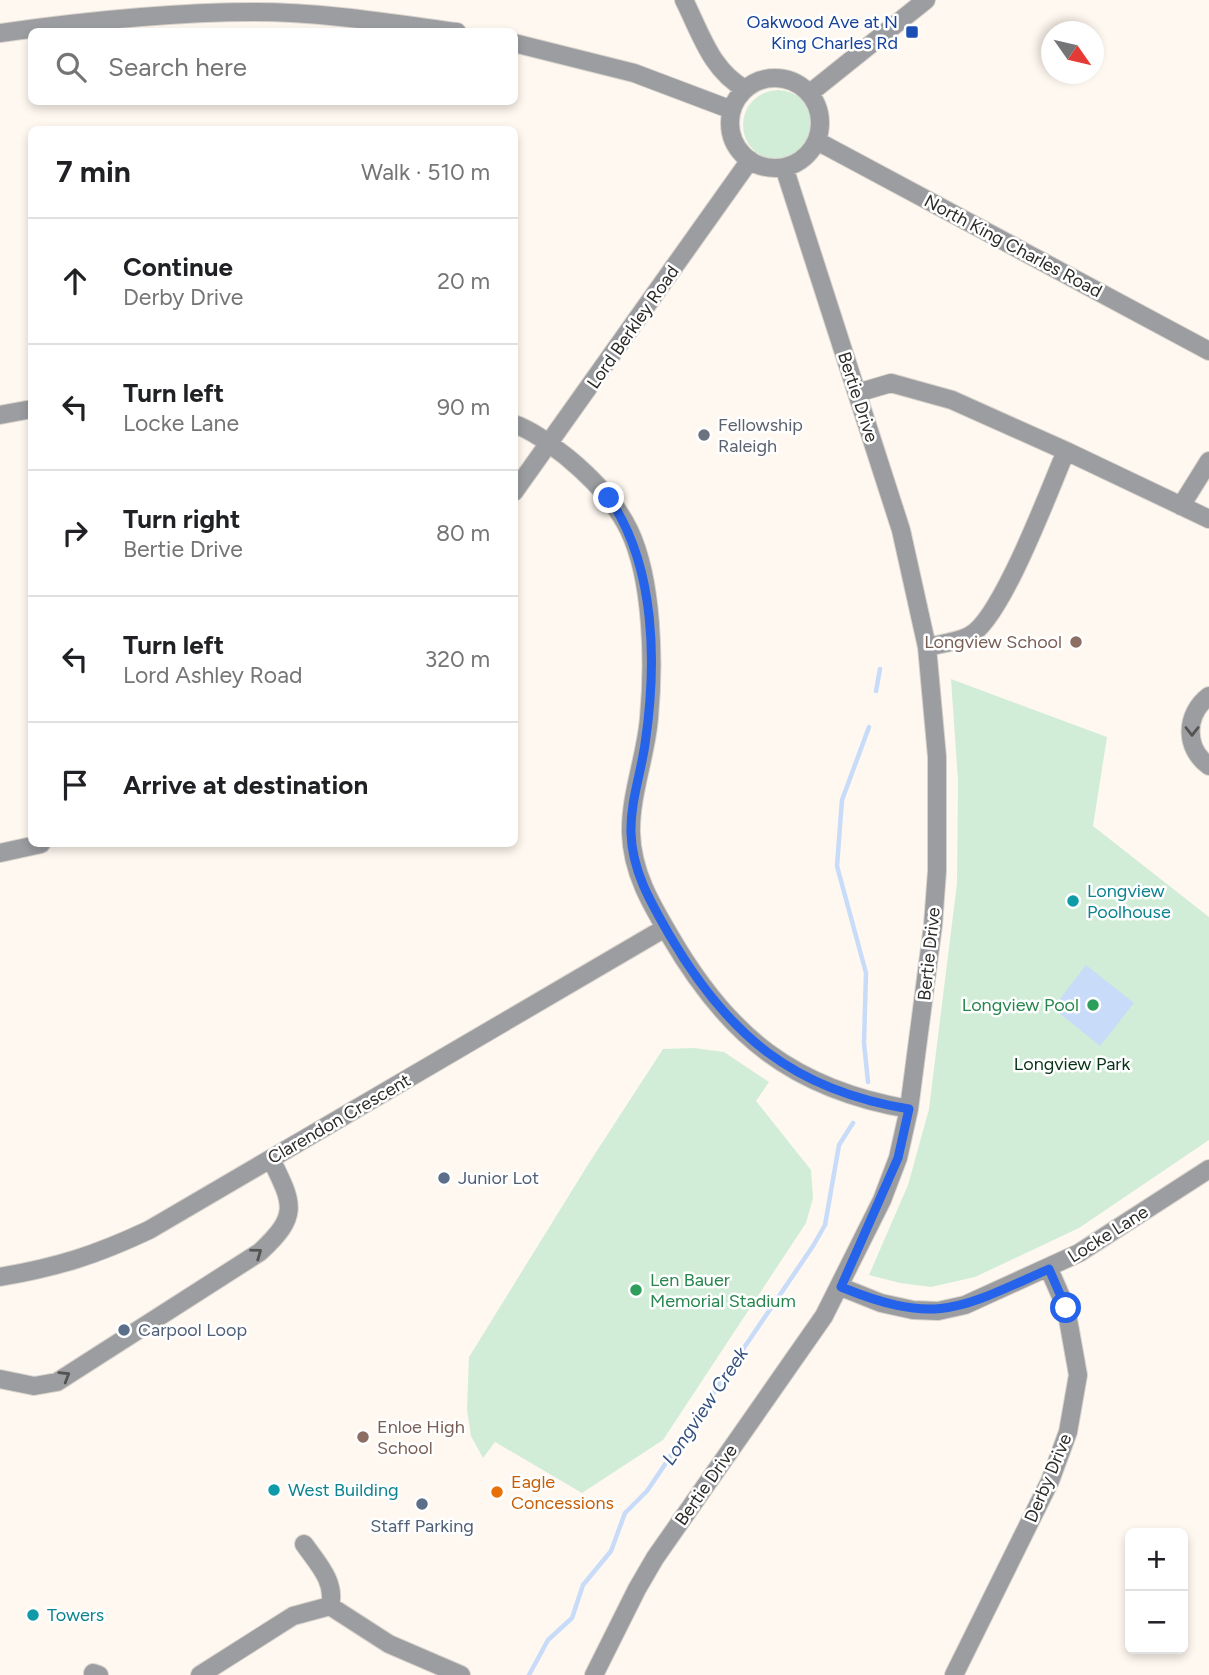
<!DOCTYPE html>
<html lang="en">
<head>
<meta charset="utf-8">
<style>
	:root { --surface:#fff; --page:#f6f6f6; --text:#202124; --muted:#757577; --line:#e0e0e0 }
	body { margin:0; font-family:Figtree,sans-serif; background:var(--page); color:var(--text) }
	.controls { position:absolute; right:21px; bottom:21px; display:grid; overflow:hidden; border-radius:10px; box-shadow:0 4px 10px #0003 }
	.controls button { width:63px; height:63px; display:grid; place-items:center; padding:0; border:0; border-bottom:2px solid var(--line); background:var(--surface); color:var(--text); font:35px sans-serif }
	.compass { position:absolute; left:1041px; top:21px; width:63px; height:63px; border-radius:50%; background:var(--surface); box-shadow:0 4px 10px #0003; rotate:124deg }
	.stop { position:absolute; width:21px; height:21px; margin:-16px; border:5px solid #2563eb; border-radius:50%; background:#fff }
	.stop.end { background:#2563eb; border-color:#fff; box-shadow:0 2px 7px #0008 }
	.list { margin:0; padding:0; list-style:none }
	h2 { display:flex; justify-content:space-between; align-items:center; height:91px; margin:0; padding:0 28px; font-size:30px }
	h2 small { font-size:23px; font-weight:400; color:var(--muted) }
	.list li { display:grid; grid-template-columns:46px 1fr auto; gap:21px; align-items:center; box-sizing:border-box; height:126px; padding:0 28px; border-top:2px solid var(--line) }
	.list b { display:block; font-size:26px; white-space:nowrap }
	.list p { margin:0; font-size:23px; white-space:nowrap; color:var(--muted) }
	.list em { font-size:23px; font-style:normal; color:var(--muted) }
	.icon { flex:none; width:38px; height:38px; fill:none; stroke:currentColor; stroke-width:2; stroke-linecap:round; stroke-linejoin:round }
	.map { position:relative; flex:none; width:1209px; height:1675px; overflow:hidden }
	.search { position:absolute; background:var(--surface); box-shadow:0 4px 10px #0003; left:28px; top:28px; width:490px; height:77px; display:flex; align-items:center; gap:18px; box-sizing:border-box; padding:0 24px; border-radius:10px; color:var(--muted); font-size:26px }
	.panel { position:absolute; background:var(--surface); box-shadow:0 4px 10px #0003; left:28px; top:126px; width:490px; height:721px; border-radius:10px }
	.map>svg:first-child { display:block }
	.green { fill:#d2edd7 }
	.water { fill:#c8dbf8 }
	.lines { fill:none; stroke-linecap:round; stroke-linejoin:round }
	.stream { stroke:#c8dbf8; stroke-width:4.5 }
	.minor-casing { stroke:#d8d3cc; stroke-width:20 }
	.minor { stroke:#9b9da0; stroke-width:18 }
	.oneway { stroke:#545352 }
	.route { stroke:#2563eb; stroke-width:9 }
	.transit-dot { fill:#1a4fb4; stroke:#fff; stroke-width:2.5 }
	.worship-dot { fill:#6b7280; stroke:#fff; stroke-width:2.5 }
	.education-dot { fill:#8d6e63; stroke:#fff; stroke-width:2.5 }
	.culture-dot { fill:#0f9aa8; stroke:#fff; stroke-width:2.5 }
	.leisure-dot { fill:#2e9e5b; stroke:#fff; stroke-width:2.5 }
	.service-dot { fill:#5c6f8a; stroke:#fff; stroke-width:2.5 }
	.food-dot { fill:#e8710a; stroke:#fff; stroke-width:2.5 }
	.labels { text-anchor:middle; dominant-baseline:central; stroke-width:5; stroke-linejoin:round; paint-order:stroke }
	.transit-label { font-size:18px; fill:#164399; stroke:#fff; text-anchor:end }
	.street-label { font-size:18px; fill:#2d2b28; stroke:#fff }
	.worship-label { font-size:18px; fill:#5b616d; stroke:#fff; text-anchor:start }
	.education-label { font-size:18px; fill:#785e54; stroke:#fff; text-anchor:end }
	.culture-label { font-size:18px; fill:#0d838f; stroke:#fff; text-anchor:start }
	.leisure-label { font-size:18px; fill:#27864d; stroke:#fff; text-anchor:end }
	.park-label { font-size:18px; fill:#063216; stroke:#fff }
	.service-label { font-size:18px; fill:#4e5e75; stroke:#fff; text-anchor:start }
	.food-label { font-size:18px; fill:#c56008; stroke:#fff; text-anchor:start }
	.water-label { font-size:19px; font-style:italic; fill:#33507f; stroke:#fff }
</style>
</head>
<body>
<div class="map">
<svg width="1209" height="1675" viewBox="0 0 1209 1675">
	<rect width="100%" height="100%" fill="#fef8f0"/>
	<path class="green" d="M743 125a35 35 0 1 1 70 0a35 35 0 1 1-70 0Z
		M951 679 1107 737 1093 826 1209 917V1140L1079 1228 975 1277 931 1287 900 1283 869 1275 908 1185 929 1109 957 883 958 781Z
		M694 1048 724 1052 769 1082 756 1101 811 1170 813 1198 806 1223 663 1440 582 1493 495 1442 483 1458 471 1436 467 1410 469 1357 589 1163 663 1049Z"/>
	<path class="water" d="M1086 965 1134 1003 1100 1046 1053 1008Z"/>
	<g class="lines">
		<path class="stream" d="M876 691 880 669
			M868 1082 864 1043 866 973 837 866 842 800 869 727
			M529 1675 548 1640 572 1618 583 1585 611 1551 625 1513 647 1491 813 1246 825 1225 839 1145 853 1123"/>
		<defs>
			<path id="minor" d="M684 0C701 34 711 70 745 89
				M0 33C85 21 169 12 255 12 323 12 390 23 457 32
				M514 43 634 73 732 110
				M730 123a45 45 0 1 1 90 0a45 45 0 1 1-90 0Z
				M810 93 926 0
				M817 141 1209 351
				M857 393 891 383 952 400 1066 451C1050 488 1001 621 969 636 957 642 940 644 927 647
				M0 415 32 409
				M514 424C534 431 551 445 568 458 592 478 615 501 629 530 653 580 654 664 649 718 646 756 630 795 631 833 632 872 651 904 670 936 728 1036 793 1089 909 1109
				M1066 451 1209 519
				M514 492 750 160
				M1181 506 1209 461
				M1209 696C1185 714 1184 748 1209 766
				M0 853 41 844
				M0 1277C58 1267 96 1255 149 1230L665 928
				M841 1287 881 1303 913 1310 938 1311 965 1305 1079 1253 1209 1169
				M0 1379 34 1386 57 1382 260 1252C300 1215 293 1204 271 1159
				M304 1544C318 1564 336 1582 330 1606
				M93 1673 99 1675
				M200 1675 293 1616 330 1606 389 1644 461 1675
				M594 1675 637 1589 655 1558 824 1316 882 1200 898 1158 909 1109 933 925 937 871V757L927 647 901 530 784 167
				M954 1675 1050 1481 1068 1432 1078 1375 1066 1308 1049 1269"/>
		</defs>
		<use href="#minor" class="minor-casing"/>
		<use href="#minor" class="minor"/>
	</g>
	<defs><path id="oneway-chevron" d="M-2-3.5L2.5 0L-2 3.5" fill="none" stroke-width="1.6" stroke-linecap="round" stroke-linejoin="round" transform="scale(1.75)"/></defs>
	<g class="oneway">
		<use href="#oneway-chevron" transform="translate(1192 731) rotate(90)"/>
		<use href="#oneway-chevron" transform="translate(257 1253) rotate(-36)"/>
		<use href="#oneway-chevron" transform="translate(65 1376) rotate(-31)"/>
	</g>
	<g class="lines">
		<path class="route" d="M609 498C656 566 657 664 645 744 641 773 630 803 631 833 632 871 651 903 670 936 728 1035 793 1090 909 1109L898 1158 841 1287C937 1326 959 1309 1049 1269L1066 1308"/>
	</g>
	<rect class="transit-dot" x="905" y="25" width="14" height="14" rx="3.5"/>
	<circle class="worship-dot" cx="704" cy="435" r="7"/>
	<g class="education-dot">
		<circle cx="1076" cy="642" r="7"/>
		<circle cx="363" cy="1437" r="7"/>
	</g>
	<g class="culture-dot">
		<circle cx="1073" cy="901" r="7"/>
		<circle cx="274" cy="1490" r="7"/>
		<circle cx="33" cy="1615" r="7"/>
	</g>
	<g class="leisure-dot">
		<circle cx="1093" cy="1005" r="7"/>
		<circle cx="636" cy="1290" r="7"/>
	</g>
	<g class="service-dot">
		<circle cx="444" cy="1178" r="7"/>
		<circle cx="124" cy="1330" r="7"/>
		<circle cx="422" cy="1504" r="7"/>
	</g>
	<circle class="food-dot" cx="497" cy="1492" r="7"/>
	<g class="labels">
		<g class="transit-label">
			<text x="898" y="22">Oakwood Ave at N<tspan x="898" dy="21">King Charles Rd</tspan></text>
		</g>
		<g class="street-label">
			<text transform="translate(1013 246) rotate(28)">North King Charles Road</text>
			<text transform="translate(633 327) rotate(-55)">Lord Berkley Road</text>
			<text transform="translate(858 397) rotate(72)">Bertie Drive</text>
			<text transform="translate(929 954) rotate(-84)">Bertie Drive</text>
			<text transform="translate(339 1119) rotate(-30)">Clarendon Crescent</text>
			<text transform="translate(1108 1234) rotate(-32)">Locke Lane</text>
			<text transform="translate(1048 1478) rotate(-67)">Derby Drive</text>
			<text transform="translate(706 1485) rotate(-55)">Bertie Drive</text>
		</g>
		<g class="worship-label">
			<text x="718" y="425">Fellowship<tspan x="718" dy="21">Raleigh</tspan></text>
		</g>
		<g class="education-label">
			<text x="1062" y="642">Longview School</text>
			<text x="377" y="1427" text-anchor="start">Enloe High<tspan x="377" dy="21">School</tspan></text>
		</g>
		<g class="culture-label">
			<text x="1087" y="891">Longview<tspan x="1087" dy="21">Poolhouse</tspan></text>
			<text x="288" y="1490">West Building</text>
			<text x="47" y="1615">Towers</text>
		</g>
		<g class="leisure-label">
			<text x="1079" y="1005">Longview Pool</text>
			<text x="650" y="1280" text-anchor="start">Len Bauer<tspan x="650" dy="21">Memorial Stadium</tspan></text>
		</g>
		<g class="park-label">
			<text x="1072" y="1064">Longview Park</text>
		</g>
		<g class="service-label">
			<text x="458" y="1178">Junior Lot</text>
			<text x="138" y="1330">Carpool Loop</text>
			<text x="422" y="1526" text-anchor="middle">Staff Parking</text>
		</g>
		<g class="food-label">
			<text x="511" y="1482">Eagle<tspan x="511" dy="21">Concessions</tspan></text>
		</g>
		<g class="water-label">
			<text transform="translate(705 1406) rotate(-56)">Longview Creek</text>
		</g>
	</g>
</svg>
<div class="controls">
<button>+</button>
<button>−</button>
</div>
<svg class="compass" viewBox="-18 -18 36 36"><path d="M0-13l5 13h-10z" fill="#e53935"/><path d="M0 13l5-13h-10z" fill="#757577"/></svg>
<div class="stop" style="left:1066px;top:1308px"></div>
<div class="stop end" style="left:609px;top:498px"></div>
<div class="search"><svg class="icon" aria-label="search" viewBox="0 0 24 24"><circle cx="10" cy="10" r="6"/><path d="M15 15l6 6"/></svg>Search here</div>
<section class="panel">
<h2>7 min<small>Walk · 510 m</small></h2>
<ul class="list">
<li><svg class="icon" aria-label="ahead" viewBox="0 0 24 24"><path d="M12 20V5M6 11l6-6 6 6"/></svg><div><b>Continue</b><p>Derby Drive</p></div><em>20 m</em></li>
<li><svg class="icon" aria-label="left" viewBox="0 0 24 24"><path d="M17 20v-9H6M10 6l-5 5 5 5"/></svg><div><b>Turn left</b><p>Locke Lane</p></div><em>90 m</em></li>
<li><svg class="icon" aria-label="right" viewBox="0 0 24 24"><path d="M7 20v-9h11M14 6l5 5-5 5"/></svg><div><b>Turn right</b><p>Bertie Drive</p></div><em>80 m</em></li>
<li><svg class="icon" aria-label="left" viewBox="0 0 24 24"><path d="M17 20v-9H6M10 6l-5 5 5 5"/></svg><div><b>Turn left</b><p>Lord Ashley Road</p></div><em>320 m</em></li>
<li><svg class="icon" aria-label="arrive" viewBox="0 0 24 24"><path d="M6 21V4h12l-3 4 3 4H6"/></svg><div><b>Arrive at destination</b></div></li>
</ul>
</section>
</div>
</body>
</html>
